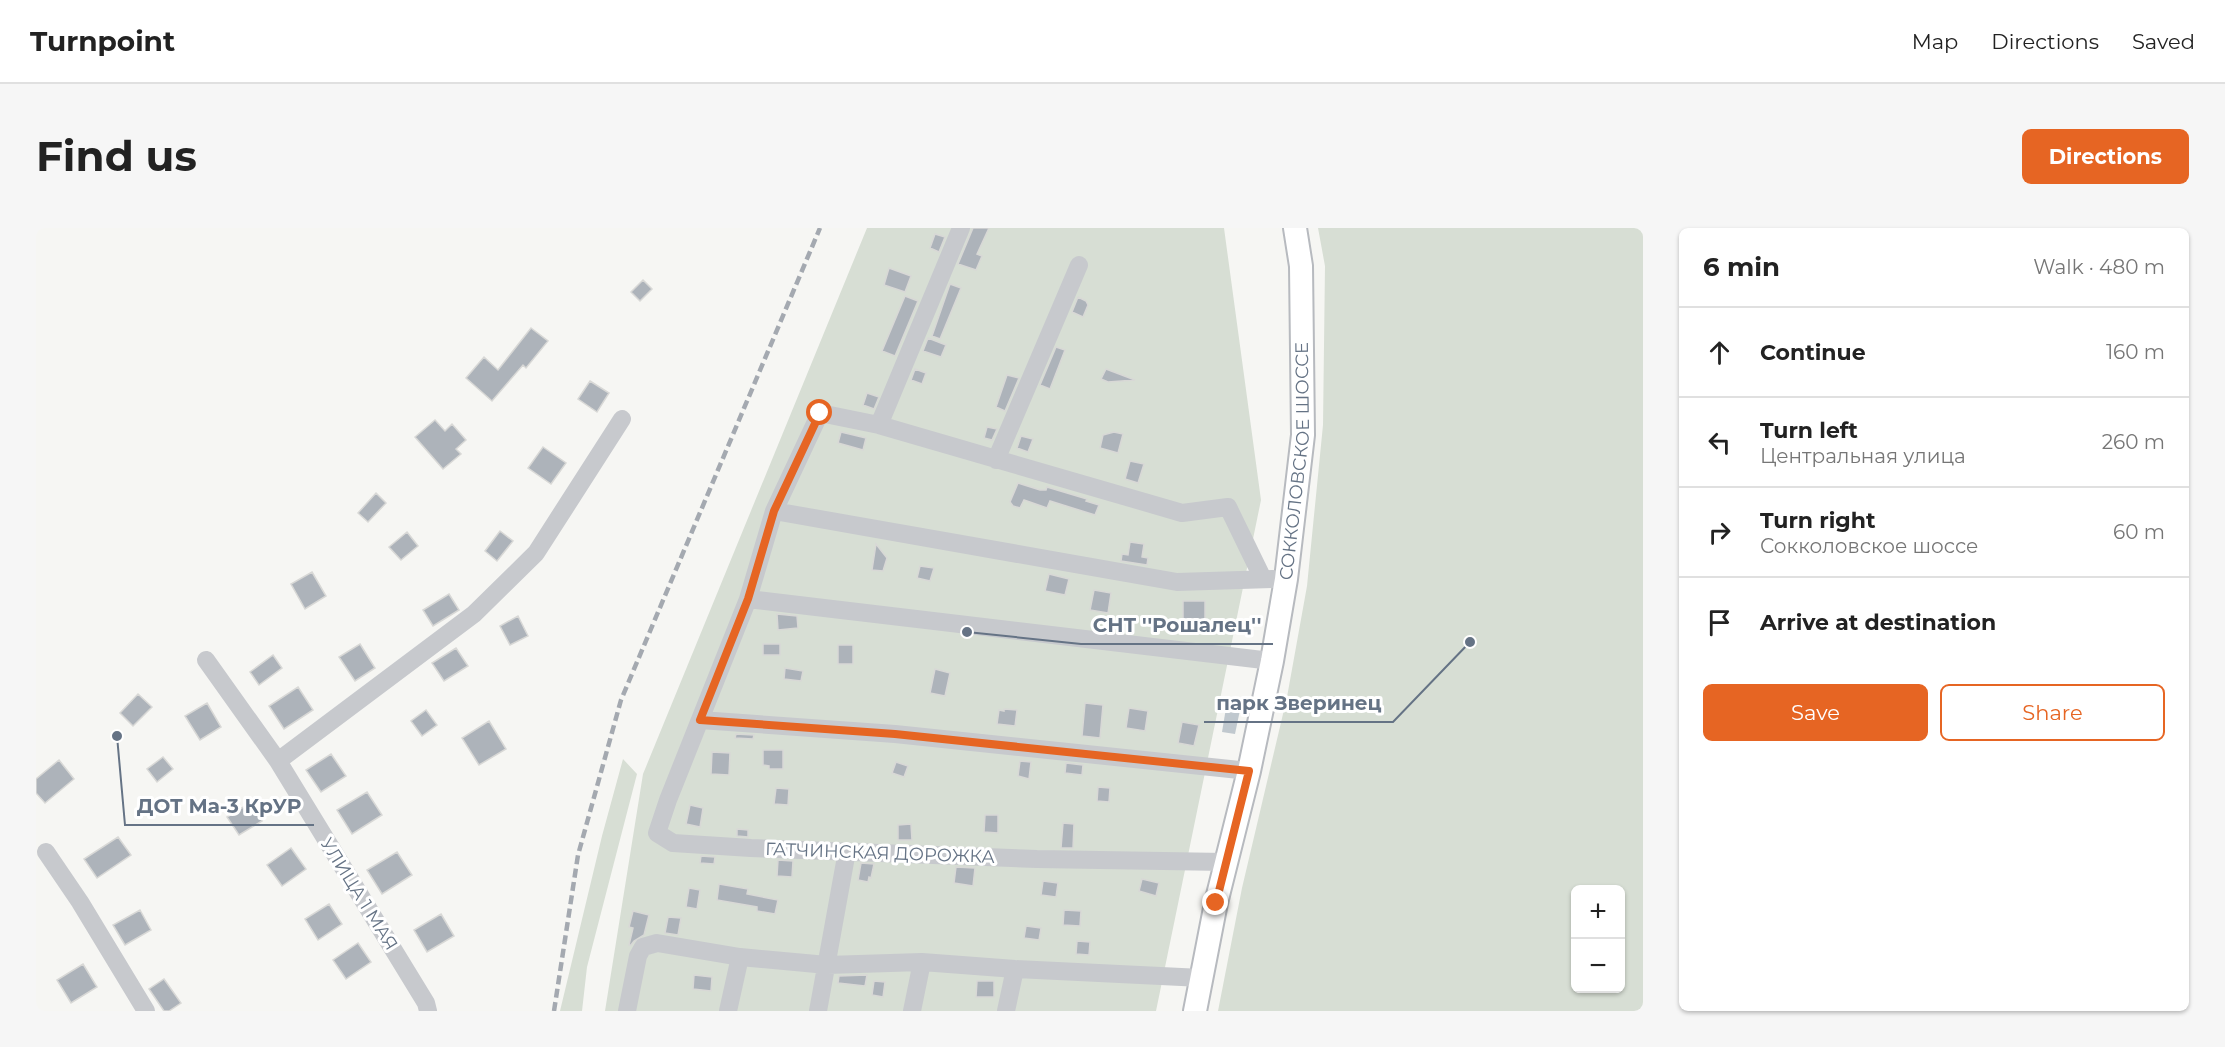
<!DOCTYPE html>
<html lang="en">
<head>
<meta charset="utf-8">
<style>
	:root { --surface:#fff; --page:#f6f6f6; --text:#222; --muted:#767676; --line:#e0e0e0; --accent:#e66523 }
	body { margin:0; font-family:Montserrat,sans-serif; background:var(--page); color:var(--text) }
	.controls { position:absolute; right:18px; bottom:18px; display:grid; overflow:hidden; border-radius:9px; box-shadow:0 2px 4px #0004 }
	.controls button { width:54px; height:54px; display:grid; place-items:center; padding:0; border:0; border-bottom:2px solid var(--line); background:var(--surface); color:var(--text); font:30px sans-serif }
	.stop { position:absolute; width:18px; height:18px; margin:-14px; border:4px solid #e66523; border-radius:50%; background:#fff }
	.stop.end { background:#e66523; border-color:#fff; box-shadow:0 2px 6px #0008 }
	.list { margin:0; padding:0; list-style:none }
	h2 { display:flex; justify-content:space-between; align-items:center; height:78px; margin:0; padding:0 24px; font-size:26px }
	h2 small { font-size:20px; font-weight:400; color:var(--muted) }
	.list li { display:grid; grid-template-columns:39px 1fr auto; gap:18px; align-items:center; box-sizing:border-box; height:90px; padding:0 24px; border-top:2px solid var(--line) }
	.list b { display:block; font-size:22px; white-space:nowrap }
	.list p { margin:0; font-size:20px; white-space:nowrap; color:var(--muted) }
	.list em { font-size:20px; font-style:normal; color:var(--muted) }
	.actions { display:flex; gap:12px; padding:18px 24px }
	.actions a { flex:1; padding:14px 0; border:2px solid var(--accent); border-radius:9px; text-align:center; font-size:21px; color:var(--accent) }
	.actions .main { background:var(--accent); color:#fff }
	.icon { flex:none; width:33px; height:33px; fill:none; stroke:currentColor; stroke-width:2; stroke-linecap:round; stroke-linejoin:round }
	.map { position:relative; flex:none; width:1607px; height:783px; overflow:hidden; border-radius:9px }
	header { display:flex; align-items:center; gap:36px; box-sizing:border-box; height:84px; padding:0 30px; background:var(--surface); border-bottom:2px solid var(--line) }
	header strong { font-size:28px }
	nav { display:flex; gap:33px; margin-inline-start:auto; font-size:21px }
	.intro { display:flex; align-items:center; justify-content:space-between; box-sizing:border-box; height:144px; padding:0 36px }
	h1 { margin:0; font-size:42px }
	.button { padding:15px 27px; border-radius:9px; background:var(--accent); color:#fff; font-size:21px; font-weight:700 }
	main { display:flex; gap:36px; padding:0 36px }
	aside { flex:1; background:var(--surface); border-radius:9px; box-shadow:0 2px 4px #0004 }
	.map>svg:first-child { display:block }
	.green { fill:#d7ded4; fill-rule:evenodd }
	.water { fill:#c0c8ce }
	.building { fill:#adb3ba; stroke:#d8d8d6; stroke-width:1.5 }
	.lines { fill:none; stroke-linecap:round; stroke-linejoin:round }
	.major-casing { stroke:#b7babf; stroke-width:26 }
	.minor { stroke:#c7c9cd; stroke-width:18 }
	.major { stroke:#fff; stroke-width:22 }
	.rail { stroke:#a4a9b0; stroke-width:4.5; stroke-dasharray:9 4.5; stroke-linecap:butt }
	.route { stroke:#e66523; stroke-width:8 }
	.labels { text-anchor:middle; dominant-baseline:central; stroke-width:6; stroke-linejoin:round; paint-order:stroke }
	.street-label { font-size:18px; fill:#657385; stroke:#fff }
	.leader { fill:none; stroke:#657385; stroke-width:2 }
	.callout-dot { fill:#657385; stroke:#fff; stroke-width:2 }
	.callout-label { font-size:20px; text-anchor:middle; font-weight:bold; fill:#657385; stroke:#fff; stroke-width:6; stroke-linejoin:round; paint-order:stroke }
</style>
</head>
<body>
<header>
<strong>Turnpoint</strong>
<nav><a>Map</a><a>Directions</a><a>Saved</a></nav>
</header>
<div class="intro"><h1>Find us</h1><a class="button">Directions</a></div>
<main>
<div class="map">
<svg width="1607" height="783" viewBox="0 0 1607 783">
	<rect width="100%" height="100%" fill="#f6f6f3"/>
	<path class="green" d="M831 0H1188L1225 272 1120 783H569L607 546Z
		M1282 0H1607V783H1182L1206 660 1251 469 1271 358 1287 197 1289 38ZM1540 662H1584V760H1540Z
		M587 531 601 546 551 739 546 783H524L566 608Z"/>
	<path class="water" d="M1190 480 1204 482 1199 506 1186 504Z"/>
	<path class="building" d="M937 0H953L941 26 946 28 940 42 922 36Z
		M899 6 909 9 903 24 894 20Z
		M853 40 875 48 869 64 848 57Z
		M607 52 616 61 604 73 595 64Z
		M914 56 925 60 904 111 896 108Z
		M869 68 882 73 859 128 846 123Z
		M1042 69 1050 73 1052 77 1047 89 1036 84Z
		M495 100 512 113 490 140 487 137 456 173 430 150 448 129 462 142Z
		M892 110 910 117 905 129 887 123Z
		M1020 119 1029 122 1014 161 1004 157Z
		M879 141 890 145 886 156 875 152Z
		M1070 141 1099 152 1072 154 1065 151Z
		M971 147 983 150 969 183 960 179Z
		M554 153 573 165 561 184 542 171Z
		M831 165 843 169 838 181 827 177Z
		M399 192 409 203 416 196 430 212 420 221 425 226 407 241 379 209Z
		M951 199 961 201 956 212 948 210Z
		M805 204 830 210 827 222 802 215Z
		M1078 204 1087 206 1082 225 1064 220 1067 207Z
		M985 208 997 211 992 224 981 220Z
		M507 219 530 235 515 256 492 240Z
		M1094 233 1108 236 1102 255 1089 251Z
		M982 255 1004 262H1010L1011 259 1051 271 1050 273 1063 277 1059 287 1014 273 1011 280 988 272 984 280 977 278 974 274Z
		M340 265 350 275 332 294 322 285Z
		M464 303 477 313 461 333 449 323Z
		M371 304 382 318 365 332 353 319Z
		M1094 314 1108 316 1106 329 1112 330 1111 337 1085 333 1086 326 1092 327Z
		M840 316 851 330 847 343 836 342Z
		M884 338 898 340 894 353 881 350Z
		M276 344 290 368 269 381 255 356Z
		M1013 346 1033 351 1029 367 1009 363Z
		M1058 362 1075 365 1072 385 1054 382Z
		M413 366 423 382 397 398 387 382Z
		M1147 373H1169V392H1147Z
		M741 386 761 388 762 400 742 402Z
		M482 388 492 408 474 417 464 398Z
		M324 416 339 440 319 453 303 429Z
		M727 416H744V427H727Z
		M802 417H817V436H802Z
		M420 420 432 438 408 453 396 435Z
		M237 427 246 440 223 457 214 444Z
		M749 440 767 443 765 453 748 451Z
		M899 441 914 445 909 468 894 465Z
		M262 459 277 482 248 501 233 478Z
		M102 466 116 479 97 498 84 485Z
		M171 475 185 499 164 512 149 488Z
		M1049 475 1067 477 1064 510 1046 508Z
		M1093 480 1112 483 1109 503 1090 500Z
		M968 481 981 482 979 498 961 496 963 482 968 483Z
		M390 482 401 497 386 508 375 493Z
		M453 493 470 521 443 537 426 510Z
		M1146 494 1163 497 1158 518 1142 515Z
		M700 506 718 507 717 511 699 510Z
		M727 522H747V541H733V538L727 537Z
		M676 524 694 525 693 547 675 546Z
		M295 526 310 548 285 564 270 542Z
		M127 529 137 541 121 554 111 541Z
		M23 532 38 551 9 575 0 565V551Z
		M984 533 995 534 993 551 982 548Z
		M860 534 872 538 868 549 856 545Z
		M1030 535 1047 537 1046 547 1029 545Z
		M1062 559 1074 560 1073 574 1061 573Z
		M740 560 753 561 752 577 738 576Z
		M331 564 346 587 316 606 301 582Z
		M214 575 226 593 203 607 191 589Z
		M654 577 667 580 664 599 650 596Z
		M949 587H962V605L948 604Z
		M1027 595 1038 596 1037 620H1025Z
		M875 596 876 612H862V597Z
		M701 601 712 602V609L701 608Z
		M82 609 95 627 61 650 48 631Z
		M255 620 270 641 246 658 231 637Z
		M361 624 376 647 346 666 331 642Z
		M665 628 679 629 678 636 664 635Z
		M742 632 757 633 756 649 741 648Z
		M825 635 838 636 835 650 833 649 832 654 822 652Z
		M920 639 939 640 937 658 918 655Z
		M1106 651 1123 655 1120 668 1103 663Z
		M1007 653 1022 655 1020 669 1005 667Z
		M683 656 712 661 711 666 742 672 739 686 721 683V679L681 672Z
		M653 660 664 662 661 681 650 679Z
		M293 676 306 696 282 712 269 691Z
		M104 682 115 702 89 717 77 697Z
		M1028 682 1045 683 1044 698 1027 697Z
		M597 683 613 687 608 707 598 713 595 717H593L597 700 593 699Z
		M405 686 418 708 391 724 378 702Z
		M632 689 645 690 642 707 629 705Z
		M990 698 1005 700 1003 712 988 710Z
		M1041 713 1054 714 1053 727 1040 726Z
		M322 715 335 734 310 751 297 732Z
		M47 736 61 759 35 775 21 752Z
		M658 747 676 749 675 763 657 761Z
		M831 747 829 758 802 755 803 748Z
		M128 751 145 775 133 783H128L113 761Z
		M838 753 849 754 847 769 836 767Z
		M941 753H958V769H940Z"/>
	<g class="lines">
		<defs>
			<g id="major">
				<path id="s1" d="M1159 783 1180 675 1213 543 1236 433 1250 351 1267 207 1265 38 1259 0"/>
			</g>
		</defs>
		<use href="#major" class="major-casing"/>
		<path class="minor" d="M925 0 843 197 1146 285 1192 279 1227 351
			M843 197 784 185 738 283 712 371 632 572 621 605 637 615 715 620 1001 631 1190 634
			M960 232 1043 37
			M738 283 1141 354 1237 351
			M712 371 1236 433
			M170 432 242 533 390 775 392 783
			M664 492 859 506 1213 543
			M242 533 438 386 500 325 586 191
			M10 624 44 674 110 783
			M591 783 602 728 607 719 621 715 704 729 791 737 886 734 979 741 1166 750
			M692 783 704 729
			M782 783 811 623
			M876 783 886 734
			M970 783 979 741"/>
		<use href="#major" class="major"/>
		<path class="rail" d="M518 783 542 627 585 472 784 0"/>
	</g>
	<g class="lines">
		<path class="route" d="M784 185 738 283 712 371 664 492 859 506 1213 543 1180 675"/>
	</g>
	<g class="labels">
		<g class="street-label">
			<text stroke="none"><textPath href="#s1" startOffset="560">СОККОЛОВСКОЕ ШОССЕ</textPath></text>
			<text transform="translate(844 625) rotate(2)">ГАТЧИНСКАЯ ДОРОЖКА</text>
			<text transform="translate(323 666) rotate(58)">УЛИЦА 1 МАЯ</text>
		</g>
	</g>
	<path class="leader" d="M931 404L1045 416H1237M1434 414L1357 494H1168M81 508L89 597H278"/>
	<g class="callout-dot">
		<circle cx="931" cy="404" r="6"/>
		<circle cx="1434" cy="414" r="6"/>
		<circle cx="81" cy="508" r="6"/>
	</g>
	<g class="callout-label">
		<text x="1141" y="404">СНТ ''Рошалец''</text>
		<text x="1263" y="482">парк Зверинец</text>
		<text x="183" y="585">ДОТ Ма-3 КрУР</text>
	</g>
</svg>
<div class="controls">
<button>+</button>
<button>−</button>
</div>
<div class="stop" style="left:784px;top:185px"></div>
<div class="stop end" style="left:1180px;top:675px"></div>
</div>
<aside>
<h2>6 min<small>Walk · 480 m</small></h2>
<ul class="list">
<li><svg class="icon" aria-label="ahead" viewBox="0 0 24 24"><path d="M12 20V5M6 11l6-6 6 6"/></svg><div><b>Continue</b></div><em>160 m</em></li>
<li><svg class="icon" aria-label="left" viewBox="0 0 24 24"><path d="M17 20v-9H6M10 6l-5 5 5 5"/></svg><div><b>Turn left</b><p>Центральная улица</p></div><em>260 m</em></li>
<li><svg class="icon" aria-label="right" viewBox="0 0 24 24"><path d="M7 20v-9h11M14 6l5 5-5 5"/></svg><div><b>Turn right</b><p>Сокколовское шоссе</p></div><em>60 m</em></li>
<li><svg class="icon" aria-label="arrive" viewBox="0 0 24 24"><path d="M6 21V4h12l-3 4 3 4H6"/></svg><div><b>Arrive at destination</b></div></li>
</ul>
<div class="actions"><a class="main">Save</a><a>Share</a></div>
</aside>
</main>
</body>
</html>
